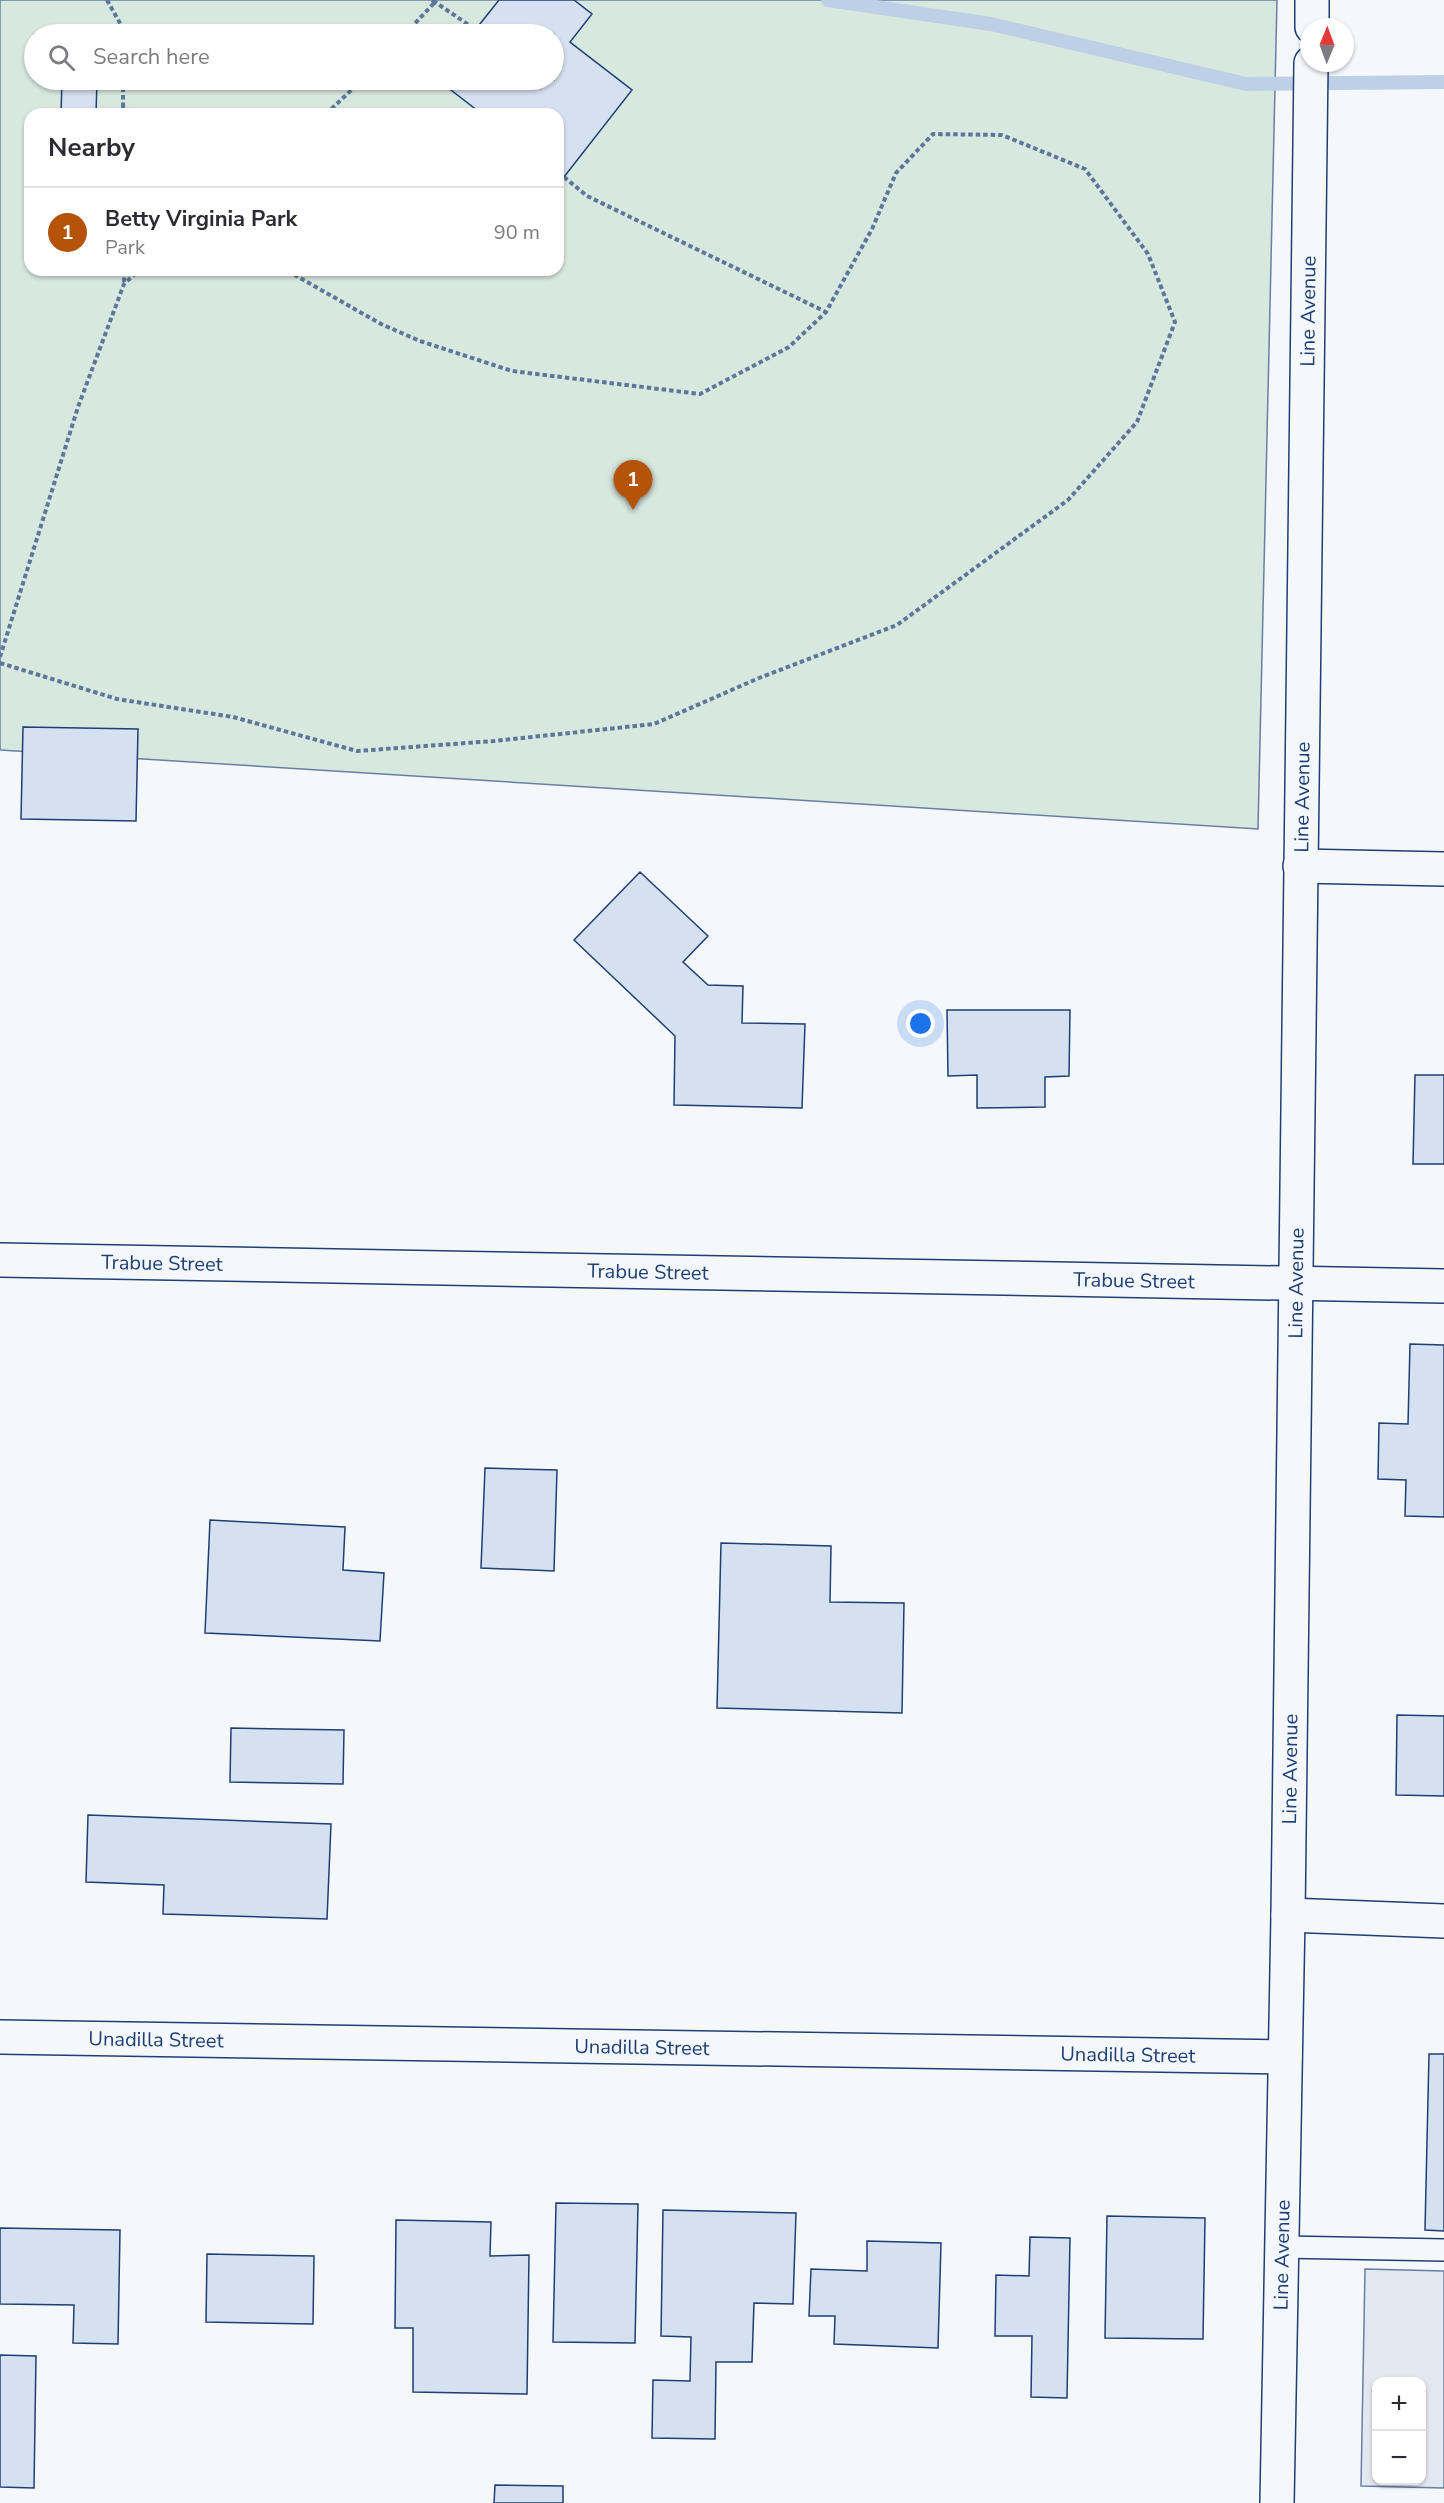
<!DOCTYPE html>
<html lang="en">
<head>
<meta charset="utf-8">
<style>
	:root { --surface:#fff; --page:#f7f7f7; --text:#2b2b33; --muted:#7c7c81; --line:#e1e1e2; --accent:#b45309 }
	body { margin:0; font-family:"Nunito Sans",sans-serif; background:var(--page); color:var(--text) }
	.controls { position:absolute; right:18px; bottom:18px; display:grid; overflow:hidden; border-radius:12px; box-shadow:0 2px 4px #0004 }
	.controls button { width:54px; height:54px; display:grid; place-items:center; padding:0; border:0; border-bottom:2px solid var(--line); background:var(--surface); color:var(--text); font:30px sans-serif }
	.compass { position:absolute; left:1300px; top:18px; width:54px; height:54px; border-radius:50%; background:var(--surface); box-shadow:0 2px 4px #0004; rotate:1deg }
	.you { position:absolute; left:921px; top:1024px; width:21px; height:21px; margin:-15px; border:4px solid #fff; border-radius:50%; background:#1a73e8; box-shadow:0 0 0 9px #1a73e833 }
	.badge { display:grid; place-items:center; width:39px; height:39px; border-radius:50%; background:var(--accent); color:#fff; font-size:20px; font-weight:700 }
	.pin { position:absolute; translate:-50% -50px; filter:drop-shadow(0 2px 3px #0008) }
	.pin::after { content:''; position:absolute; top:32px; width:21px; height:18px; background:inherit; clip-path:polygon(0 0,100% 0,50% 100%) }
	.list { margin:0; padding:0; list-style:none }
	h2 { display:flex; justify-content:space-between; align-items:center; height:78px; margin:0; padding:0 24px; font-size:26px }
	h2 small { font-size:20px; font-weight:400; color:var(--muted) }
	.list li { display:grid; grid-template-columns:39px 1fr auto; gap:18px; align-items:center; box-sizing:border-box; height:90px; padding:0 24px; border-top:2px solid var(--line) }
	.list b { display:block; font-size:22px; white-space:nowrap }
	.list p { margin:0; font-size:20px; white-space:nowrap; color:var(--muted) }
	.list em { font-size:20px; font-style:normal; color:var(--muted) }
	.icon { flex:none; width:33px; height:33px; fill:none; stroke:currentColor; stroke-width:2; stroke-linecap:round; stroke-linejoin:round }
	.map { position:relative; flex:none; width:1444px; height:2503px; overflow:hidden }
	.search { position:absolute; background:var(--surface); box-shadow:0 2px 4px #0004; left:24px; top:24px; width:540px; height:66px; display:flex; align-items:center; gap:15px; box-sizing:border-box; padding:0 21px; border-radius:33px; color:var(--muted); font-size:22px }
	.panel { position:absolute; background:var(--surface); box-shadow:0 2px 4px #0004; left:24px; top:108px; width:540px; height:168px; border-radius:18px }
	.map>svg:first-child { display:block }
	.green { fill:#d7e8df; stroke:#687fa3; stroke-width:1.5; fill-rule:evenodd }
	.parking { fill:#e3e8f0; stroke:#687fa3; stroke-width:1.5; fill-rule:evenodd }
	.lines { fill:none; stroke-linecap:round; stroke-linejoin:round }
	.stream { stroke:#bed0e5; stroke-width:14 }
	.building { fill:#d5e0f0; stroke:#1d3f73; stroke-width:1.5 }
	.lane-casing { stroke:#1d3f73; stroke-width:24 }
	.street-casing { stroke:#1d3f73; stroke-width:36 }
	.secondary-casing { stroke:#1d3f73; stroke-width:36 }
	.path { stroke:#5e769c; stroke-width:4; stroke-dasharray:4.5 3; stroke-linecap:butt }
	.lane { stroke:#f4f7fb; stroke-width:21 }
	.street { stroke:#f4f7fb; stroke-width:33 }
	.secondary { stroke:#f4f7fb; stroke-width:33 }
	.labels { text-anchor:middle; dominant-baseline:central; stroke-width:4.5; stroke-linejoin:round; paint-order:stroke }
	.street-label { font-size:20px; fill:#1d3f73; stroke:#f4f7fb }
</style>
</head>
<body>
<div class="map">
<svg width="1444" height="2503" viewBox="0 0 1444 2503">
	<rect width="100%" height="100%" fill="#f4f7fb"/>
	<path class="green" d="M0 0H1277L1258 829 0 750ZM34 34H554V80H34ZM30 114H558V270H30Z"/>
	<path class="parking" d="M1365 2269 1444 2271V2488L1361 2486ZM1376 2382H1422V2480H1376Z"/>
	<g class="lines">
		<path class="stream" d="M828 0 991 24 1246 84 1444 82"/>
	</g>
	<path class="building" d="M499 0H574L592 14 570 42 632 90 564 177 558 173V114H482L438 80H554V34H472Z
		M62 80H97L96 114H61Z
		M23 727 138 729 136 821 21 819Z
		M640 872 708 936 683 962 708 985 743 986 742 1023 805 1024 802 1108 674 1105 675 1036 574 940Z
		M947 1010H1070L1069 1076 1045 1077V1107L977 1108V1075L948 1076Z
		M1415 1075H1444V1164H1413Z
		M1410 1344 1444 1345V1517L1405 1516 1406 1480 1378 1479 1379 1423 1408 1424Z
		M485 1468 557 1470 554 1571 481 1568Z
		M210 1520 345 1527 343 1570 384 1573 380 1641 205 1633Z
		M721 1543 831 1546 830 1602 904 1603 902 1713 717 1708Z
		M1397 1715 1444 1716V1796L1396 1795Z
		M231 1728 344 1730 343 1784 230 1782Z
		M88 1815 331 1824 327 1919 163 1914 164 1885 86 1882Z
		M1429 2054H1444V2231L1425 2230Z
		M556 2203 638 2204 635 2343 553 2342Z
		M663 2210 796 2213 793 2304 754 2303 752 2362H716L715 2439 652 2438 653 2380 690 2381 691 2337 661 2336Z
		M1107 2216 1205 2218 1203 2339 1105 2338Z
		M396 2220 491 2222 490 2256 529 2255 527 2394 413 2392V2328H395Z
		M0 2228 120 2230 118 2344 73 2343 74 2305 0 2304Z
		M1030 2237 1070 2238 1067 2398 1031 2397 1032 2336H995L996 2275 1029 2276Z
		M867 2241 941 2243 938 2348 834 2344 835 2316H809L811 2269 867 2271Z
		M207 2254 314 2256 313 2324 206 2322Z
		M0 2355 36 2356 34 2488 0 2487Z
		M495 2485 563 2486V2503H494Z"/>
	<g class="lines">
		<defs>
			<path id="lane" d="M1282 2247 1444 2250"/>
			<g id="street">
				<path d="M1300 866 1444 869"/>
				<path id="s1" d="M0 1260 1444 1286"/>
				<path d="M1288 1915 1444 1921"/>
				<path id="s2" d="M0 2037 1285 2057"/>
			</g>
			<g id="secondary">
				<path d="M1312 27V0"/>
				<path id="s3" d="M1277 2503 1288 1915 1311 63"/>
			</g>
		</defs>
		<use href="#lane" class="lane-casing"/>
		<use href="#street" class="street-casing"/>
		<use href="#secondary" class="secondary-casing"/>
		<path class="path" d="M107 0 121 25V34
			M436 0 435 2 476 30
			M405 34 435 2 432 0
			M123 80V105L131 114
			M123 105V114
			M326 114 362 80
			M564 177 587 196 826 312
			M124 270V284
			M0 657 78 407 124 284 139 270
			M0 663 117 699 233 717 357 751 494 741 654 724 759 678 897 625 1068 500 1137 422 1175 322 1148 254 1085 169 1002 135 933 134 896 173 872 229 826 312 789 347 700 394 512 371 420 341 381 324 286 270"/>
		<use href="#lane" class="lane"/>
		<use href="#street" class="street"/>
		<use href="#secondary" class="secondary"/>
	</g>
	<g class="labels">
		<g class="street-label">
			<text stroke="none"><textPath href="#s3" startOffset="2192">Line Avenue</textPath></text>
			<text stroke="none"><textPath href="#s3" startOffset="1706">Line Avenue</textPath></text>
			<text stroke="none"><textPath href="#s1" startOffset="162">Trabue Street</textPath></text>
			<text stroke="none"><textPath href="#s1" startOffset="648">Trabue Street</textPath></text>
			<text stroke="none"><textPath href="#s1" startOffset="1134">Trabue Street</textPath></text>
			<text stroke="none"><textPath href="#s3" startOffset="1220">Line Avenue</textPath></text>
			<text stroke="none"><textPath href="#s3" startOffset="734">Line Avenue</textPath></text>
			<text stroke="none"><textPath href="#s2" startOffset="156">Unadilla Street</textPath></text>
			<text stroke="none"><textPath href="#s2" startOffset="642">Unadilla Street</textPath></text>
			<text stroke="none"><textPath href="#s2" startOffset="1128">Unadilla Street</textPath></text>
			<text stroke="none"><textPath href="#s3" startOffset="248">Line Avenue</textPath></text>
		</g>
	</g>
</svg>
<div class="controls">
<button>+</button>
<button>−</button>
</div>
<svg class="compass" viewBox="-18 -18 36 36"><path d="M0-13l5 13h-10z" fill="#e53935"/><path d="M0 13l5-13h-10z" fill="#7c7c81"/></svg>
<div class="you"></div>
<div class="pin badge" style="left:633px;top:510px">1</div>
<div class="search"><svg class="icon" aria-label="search" viewBox="0 0 24 24"><circle cx="10" cy="10" r="6"/><path d="M15 15l6 6"/></svg>Search here</div>
<section class="panel">
<h2>Nearby<small></small></h2>
<ul class="list">
<li><span class="badge">1</span><div><b>Betty Virginia Park</b><p>Park</p></div><em>90 m</em></li>
</ul>
</section>
</div>
</body>
</html>
